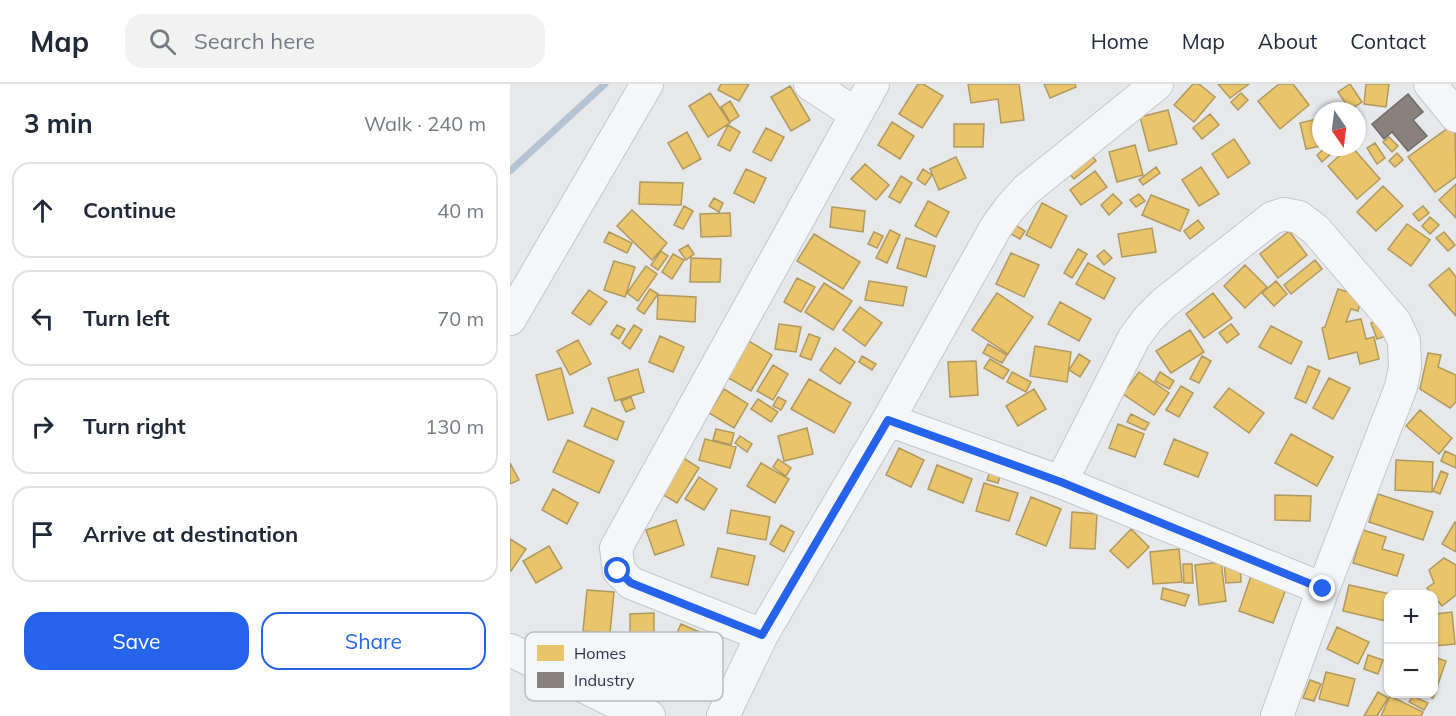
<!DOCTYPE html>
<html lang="en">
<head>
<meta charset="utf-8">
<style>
	:root { --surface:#fff; --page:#f2f2f3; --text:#1f2937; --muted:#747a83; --line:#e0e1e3; --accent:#2563eb }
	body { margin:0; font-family:Mulish,sans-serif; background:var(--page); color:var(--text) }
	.controls { position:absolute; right:18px; bottom:18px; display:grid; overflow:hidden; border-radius:12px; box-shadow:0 2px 4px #0004 }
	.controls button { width:54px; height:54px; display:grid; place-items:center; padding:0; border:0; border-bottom:2px solid var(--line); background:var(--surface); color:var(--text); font:30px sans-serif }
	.compass { position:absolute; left:802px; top:18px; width:54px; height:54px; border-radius:50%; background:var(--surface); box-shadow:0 2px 4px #0004; rotate:166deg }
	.stop { position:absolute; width:18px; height:18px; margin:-14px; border:4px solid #2563eb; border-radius:50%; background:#fff }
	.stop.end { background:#2563eb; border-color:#fff; box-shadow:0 2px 6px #0008 }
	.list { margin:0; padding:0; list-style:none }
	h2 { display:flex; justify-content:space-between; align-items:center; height:78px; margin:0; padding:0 24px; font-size:26px }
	h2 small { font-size:20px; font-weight:400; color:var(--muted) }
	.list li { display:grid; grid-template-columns:39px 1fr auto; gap:18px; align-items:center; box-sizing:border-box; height:96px; margin:0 12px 12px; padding:0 12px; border:2px solid var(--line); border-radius:18px }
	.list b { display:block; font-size:22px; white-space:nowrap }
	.list em { font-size:20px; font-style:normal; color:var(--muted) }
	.actions { display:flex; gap:12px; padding:18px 24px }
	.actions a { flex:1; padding:14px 0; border:2px solid var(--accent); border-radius:18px; text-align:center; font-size:21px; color:var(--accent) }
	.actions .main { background:var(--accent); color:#fff }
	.icon { flex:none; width:33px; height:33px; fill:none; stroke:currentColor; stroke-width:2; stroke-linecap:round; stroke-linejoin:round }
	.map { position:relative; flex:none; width:946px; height:632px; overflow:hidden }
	header { display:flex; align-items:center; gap:36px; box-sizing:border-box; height:84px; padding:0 30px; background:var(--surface); border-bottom:2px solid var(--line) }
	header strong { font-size:28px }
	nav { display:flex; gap:33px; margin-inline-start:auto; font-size:21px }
	.search { width:420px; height:54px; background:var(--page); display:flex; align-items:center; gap:15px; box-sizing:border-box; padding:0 21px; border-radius:18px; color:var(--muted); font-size:22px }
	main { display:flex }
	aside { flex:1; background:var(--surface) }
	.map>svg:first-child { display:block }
	.homes { fill:#e9c46a; stroke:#b0995f; stroke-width:1.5 }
	.industry { fill:#8a817c; stroke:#6e6a6c; stroke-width:1.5 }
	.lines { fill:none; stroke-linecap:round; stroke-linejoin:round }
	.stream { stroke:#b4c4d5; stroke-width:7 }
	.minor-casing { stroke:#c4c6c8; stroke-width:34 }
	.minor { stroke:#f5f6f7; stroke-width:32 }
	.route { stroke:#2563eb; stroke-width:8 }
	.key { fill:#f4f6f9; stroke:#b8bcc3; stroke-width:1.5 }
	.key-label { font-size:16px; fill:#2b3445 }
</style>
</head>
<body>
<header>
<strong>Map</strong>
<div class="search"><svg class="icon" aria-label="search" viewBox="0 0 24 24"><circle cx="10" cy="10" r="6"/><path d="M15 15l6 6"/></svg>Search here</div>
<nav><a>Home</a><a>Map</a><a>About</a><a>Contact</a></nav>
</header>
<main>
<aside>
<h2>3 min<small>Walk · 240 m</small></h2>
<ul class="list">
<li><svg class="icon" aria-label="ahead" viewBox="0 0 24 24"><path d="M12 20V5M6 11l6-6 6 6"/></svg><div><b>Continue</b></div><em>40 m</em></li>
<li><svg class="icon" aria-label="left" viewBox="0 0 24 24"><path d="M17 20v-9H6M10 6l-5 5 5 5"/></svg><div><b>Turn left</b></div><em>70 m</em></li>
<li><svg class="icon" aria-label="right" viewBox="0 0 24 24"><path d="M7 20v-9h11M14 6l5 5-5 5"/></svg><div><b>Turn right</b></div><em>130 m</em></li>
<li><svg class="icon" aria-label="arrive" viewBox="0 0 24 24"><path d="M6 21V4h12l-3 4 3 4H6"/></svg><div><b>Arrive at destination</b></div></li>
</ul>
<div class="actions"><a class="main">Save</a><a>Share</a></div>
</aside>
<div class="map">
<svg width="946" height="632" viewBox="0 0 946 632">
	<rect width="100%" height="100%" fill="#e6e8ea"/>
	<path class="homes" d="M211 0H239L229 17 208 6Z
		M408 0H413L433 12 412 44 389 30Z
		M458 0H509L514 36 491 39 488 15 461 19Z
		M534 0H565L566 3 540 14Z
		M683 0H689L705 13 684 38 664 21Z
		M708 0H739L720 14Z
		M769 0H783L799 21 770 45 748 17Z
		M840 0 852 18 840 26 828 8Z
		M856 0H879L876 23 854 20Z
		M280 2 300 36 281 47 261 13Z
		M200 9 220 39 198 53 179 22Z
		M731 9 738 16 728 26 721 18Z
		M220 17 229 32 220 38 211 23Z
		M658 26 667 60 639 67 630 33Z
		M700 30 709 41 692 55 683 44Z
		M811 34V62L796 65 790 39Z
		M382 38 404 52 390 75 368 61Z
		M945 39 946 93 925 108 898 73Z
		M444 40H474L473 63H444Z
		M218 41 230 48 220 67 208 61Z
		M256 44 274 53 261 77 243 68Z
		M177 48 191 75 173 85 158 59Z
		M879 53 888 62 882 68 873 58Z
		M724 55 740 79 718 94 702 70Z
		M865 59 875 74 867 80 857 64Z
		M625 61 633 91 607 98 599 68Z
		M816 63H819L823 68 812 78 807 71Z
		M839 63H842L870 95 847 115 818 82Z
		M575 64 586 77 564 95 553 83Z
		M887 69 893 76 885 83 879 77Z
		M446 73 456 94 429 106 420 85Z
		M355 80 379 101 366 116 341 95Z
		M646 83 650 89 633 101 629 96Z
		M691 83 709 110 689 122 672 96Z
		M236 85 256 94 244 119 224 109Z
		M413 85 422 91 415 101 407 95Z
		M585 87 597 103 571 121 560 106Z
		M391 92 402 99 390 119 379 113Z
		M130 98 173 99 171 121 129 120Z
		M946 100V134L929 116Z
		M873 102 893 122 866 147 847 128Z
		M603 110 612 119 599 131 591 121Z
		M629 110 635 117 626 123 620 116Z
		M641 111 679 126 670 147 632 131Z
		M204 114 213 119 209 128 199 122Z
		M418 117 439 128 426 153 405 142Z
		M532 119 557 132 541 164 516 151Z
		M174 122 183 127 173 145 164 141Z
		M913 122 919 129 909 137 903 130Z
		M322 123 355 127 353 148 320 143Z
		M122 126 157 159 142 176 107 142Z
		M220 129 221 152 191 153 190 130Z
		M920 133 929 141 920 150 912 142Z
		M688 136 694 144 680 155 674 147Z
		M504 140 515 147 510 155 499 149Z
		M897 140 920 156 901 182 878 165Z
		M642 144 646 168 612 173 608 150Z
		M380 146 390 151 377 179 366 174Z
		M779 147 797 171 768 194 750 170Z
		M99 148 122 159 117 169 94 158Z
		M364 148 373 152 367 164 358 160Z
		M934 148 945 161 938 167 926 154Z
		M304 150 350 178 333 205 287 177Z
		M396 154 425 162 416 193 387 184Z
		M178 161 184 170 176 176 169 166Z
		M568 165 577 170 562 194 554 189Z
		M594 166 602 174 594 181 587 172Z
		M151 167 158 172 148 186 141 181Z
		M501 169 529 181 514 213 486 200Z
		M163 170 174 176 162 195 152 188Z
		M181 174 211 175 210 198H180Z
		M805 176 812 185 781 210 774 201Z
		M104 177 125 183 115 213 94 206Z
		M578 179 605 194 594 215 566 200Z
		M735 181 757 203 735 224 714 202Z
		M136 182 147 190 128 217 117 209Z
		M939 184 946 193V232L919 201Z
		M287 194 305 203 291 228 274 218Z
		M359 197 397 203 393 222 355 216Z
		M766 197 777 210 764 222 752 209Z
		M314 199 342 217 323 246 295 228Z
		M140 205 148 210 134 230 127 225Z
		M828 205 852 212 848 227 841 225 836 238 851 235 856 255 864 253 869 275 850 280 847 268 819 275 812 244 815 243Z
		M79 206 97 218 80 241 62 229Z
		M487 209 523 233 498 270 462 246Z
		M703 209 722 234 694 254 676 230Z
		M148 211 186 213 185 238 147 235Z
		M550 218 581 235 569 257 538 240Z
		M350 223 372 239 355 262 333 246Z
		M871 236 876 252 867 255 861 239Z
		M269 240 291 243 286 268 265 265Z
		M721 240 729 250 717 259 709 249Z
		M107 241 115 245 109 255 101 250Z
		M124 241 132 246 120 265 112 259Z
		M761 242 792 258 781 280 749 263Z
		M680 246 694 268 661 289 646 267Z
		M299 250 310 254 301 276 290 272Z
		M150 252 174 263 163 288 139 278Z
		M68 256 81 280 60 291 47 267Z
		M237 256 262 271 241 307 215 292Z
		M478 260 497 271 492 279 473 269Z
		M525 262 561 268 557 298 520 292Z
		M325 264 345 278 330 300 310 286Z
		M918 269 931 271 928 283 946 291V318L940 324 910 305Z
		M569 270 580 277 570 293 559 286Z
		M352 272 366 280 362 286 349 278Z
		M692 272 701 277 689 299 680 295Z
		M480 275 499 286 493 295 474 284Z
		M466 277 468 311 440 313 438 278Z
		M263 281 278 290 263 316 247 307Z
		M798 282 810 287 796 319 785 314Z
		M51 284 63 329 38 336 26 291Z
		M128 285 134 308 105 317 98 294Z
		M502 288 521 298 516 308 497 298Z
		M629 288 659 309 644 331 613 310Z
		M650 288 664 297 659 305 645 297Z
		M819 294 840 304 823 335 803 324Z
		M299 295 341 319 324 349 281 325Z
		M671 302 683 309 669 333 656 326Z
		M719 304 754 329 739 349 704 323Z
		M214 305 238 320 224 344 199 329Z
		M524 305 536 325 508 342 496 322Z
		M121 313 125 324 116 328 111 317Z
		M268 313 276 317 271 326 263 322Z
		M248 315 268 328 261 338 241 325Z
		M82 324 114 338 107 356 74 342Z
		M910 326 942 354 929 370 896 342Z
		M621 330 639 339 635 346 617 338Z
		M608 340 634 350 625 373 599 364Z
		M297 344 303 370 274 377 268 352Z
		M206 345 224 349 221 361 203 356Z
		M781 350 823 373 807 402 765 379Z
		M230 352 242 360 237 368 225 359Z
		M195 355 226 363 220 384 189 376Z
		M664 355 698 369 688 393 654 380Z
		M58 356 104 377 89 409 43 388Z
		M389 364 414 376 401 403 376 391Z
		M935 367 946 372V384L931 377Z
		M172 373 189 384 167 419 150 409Z
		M268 375 281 384 276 392 263 383Z
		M886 376 923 378 922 408 885 406Z
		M0 379 9 396 0 400Z
		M251 379 279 395 265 419 237 402Z
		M427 381 462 395 453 419 418 405Z
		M482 382 492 385 488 399 477 396Z
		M931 387 938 390 930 410 923 407Z
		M189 393 207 405 194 426 175 415Z
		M474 399 508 409 499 437 466 427Z
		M43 405 68 419 57 440 32 426Z
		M868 410 923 428 913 456 859 438Z
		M765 411 801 412 800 437 765 436Z
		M521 413 551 425 536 462 506 450Z
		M221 426 260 433 256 456 217 449Z
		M562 428 587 430 585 465 560 464Z
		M166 436 174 461 145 471 136 446Z
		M945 438H946V468L932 460Z
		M271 441 284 448 274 468 260 460Z
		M621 445 639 463 618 484 600 467Z
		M853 446 876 453 872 465 894 471 887 492 843 479Z
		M0 455 16 465 1 487 0 486Z
		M39 462 52 484 26 499 13 477Z
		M208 464 245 472 238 501 201 493Z
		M669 465 672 498 643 500 640 468Z
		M934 474 946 481V511L932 522 917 504 924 499 919 486Z
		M711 478 716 517 689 521 685 481Z
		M730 478 731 498 716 499 714 479Z
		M673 480H682L683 499H674Z
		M741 492 776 505 763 539 729 527Z
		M839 501 880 510H878L876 537 833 527Z
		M653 504 679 511 675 522 651 515Z
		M77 506 104 508 100 549 73 547Z
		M942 528 945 560 924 562V530Z
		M144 529V571L120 572V530Z
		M171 540 194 550 177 588 154 577Z
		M827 543 859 558 848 580 817 565Z
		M858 571 873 576 868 590 854 585Z
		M924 573 936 577 927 603 924 602Z
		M816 588 845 595 838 622 809 615Z
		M800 596 811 600 804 617 793 614Z
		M924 606 926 607 923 614 910 610H924Z
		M868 608 878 614 867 632H854Z
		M880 612 913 628 911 632H871Z
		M903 612 918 619 914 626 899 618Z"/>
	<path class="industry" d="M898 10 913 28 903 36 917 52 898 67 882 48 874 55 862 40Z"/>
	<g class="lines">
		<path class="stream" d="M0 87 95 0"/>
		<defs>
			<path id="minor" d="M300 0 346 30
				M920 0 946 32
				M0 235 137 0
				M378 336 551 398 813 505
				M551 398 624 254 638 235 654 219 762 134 774 130 789 133 806 146 885 238 894 257 895 283 891 303 813 505 767 632
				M252 551 121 499 109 487 106 464 363 0
				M0 566 107 619 139 632
				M213 632 252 551 378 336 486 143 499 125 516 106 647 0"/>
		</defs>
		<use href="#minor" class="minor-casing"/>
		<use href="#minor" class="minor"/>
	</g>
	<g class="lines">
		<path class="route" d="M108 487 121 499 252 551 378 336 551 398 813 505"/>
	</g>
	<rect x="15" y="548" width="198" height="69" rx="9" class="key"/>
	<rect x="27" y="561" width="27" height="16" fill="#e9c46a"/>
	<rect x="27" y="588" width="27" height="16" fill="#8a817c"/>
	<g class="key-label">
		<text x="64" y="575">Homes</text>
		<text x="64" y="602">Industry</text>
	</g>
</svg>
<div class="controls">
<button>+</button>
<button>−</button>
</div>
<svg class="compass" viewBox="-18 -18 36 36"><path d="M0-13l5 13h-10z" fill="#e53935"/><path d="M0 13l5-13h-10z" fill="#747a83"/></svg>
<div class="stop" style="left:108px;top:487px"></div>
<div class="stop end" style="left:813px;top:505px"></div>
</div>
</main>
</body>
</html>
